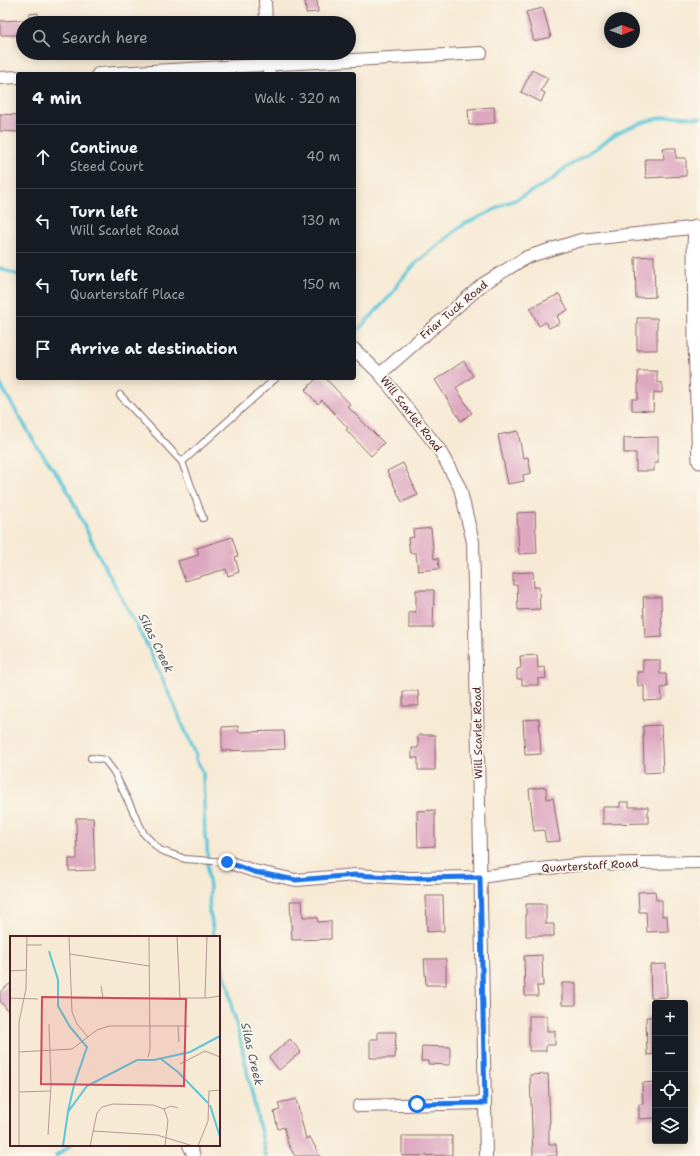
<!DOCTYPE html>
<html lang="en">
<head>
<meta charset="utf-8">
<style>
	:root { --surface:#171b24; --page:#20242c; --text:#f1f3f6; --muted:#9ea1a6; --line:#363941 }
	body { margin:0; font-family:"Shantell Sans",sans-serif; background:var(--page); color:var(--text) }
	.controls { position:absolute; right:12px; bottom:12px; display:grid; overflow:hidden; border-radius:4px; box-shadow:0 2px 10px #0003 }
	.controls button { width:36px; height:36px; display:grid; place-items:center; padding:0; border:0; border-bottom:1px solid var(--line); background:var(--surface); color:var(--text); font:20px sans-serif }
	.compass { position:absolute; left:604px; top:12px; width:36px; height:36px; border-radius:50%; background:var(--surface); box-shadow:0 2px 10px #0003; rotate:89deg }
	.stop { position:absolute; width:12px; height:12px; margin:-9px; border:3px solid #1a73e8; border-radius:50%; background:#fff }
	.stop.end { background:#1a73e8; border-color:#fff; box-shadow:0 1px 4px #0008 }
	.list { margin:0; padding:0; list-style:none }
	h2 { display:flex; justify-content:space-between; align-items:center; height:52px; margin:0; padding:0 16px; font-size:17px }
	h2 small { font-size:13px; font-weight:400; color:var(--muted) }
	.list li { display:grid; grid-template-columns:26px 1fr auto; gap:12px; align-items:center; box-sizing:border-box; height:64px; padding:0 16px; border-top:1px solid var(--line) }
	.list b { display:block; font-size:15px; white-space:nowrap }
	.list p { margin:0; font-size:13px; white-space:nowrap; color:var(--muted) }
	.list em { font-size:13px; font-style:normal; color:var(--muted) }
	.icon { flex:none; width:22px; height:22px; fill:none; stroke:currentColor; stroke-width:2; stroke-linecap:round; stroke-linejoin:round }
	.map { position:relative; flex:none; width:700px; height:1156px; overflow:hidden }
	.search { position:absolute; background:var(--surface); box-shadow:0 2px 10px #0003; left:16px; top:16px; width:340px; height:44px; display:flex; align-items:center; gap:10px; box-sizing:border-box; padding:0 14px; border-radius:22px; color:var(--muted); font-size:15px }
	.panel { position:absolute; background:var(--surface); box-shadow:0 2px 10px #0003; left:16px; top:72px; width:340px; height:308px; border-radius:4px }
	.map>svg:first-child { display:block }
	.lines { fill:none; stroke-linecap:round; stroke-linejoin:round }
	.stream { stroke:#5cc6d8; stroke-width:3.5 }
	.building { fill:#dda7c0 }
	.service-casing { stroke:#876666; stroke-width:8 }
	.minor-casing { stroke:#876666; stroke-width:14 }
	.tertiary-casing { stroke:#876666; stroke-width:17 }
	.service { stroke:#fff; stroke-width:6 }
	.minor { stroke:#fff; stroke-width:12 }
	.tertiary { stroke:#fff; stroke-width:15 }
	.route { stroke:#1a73e8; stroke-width:5 }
	.labels { text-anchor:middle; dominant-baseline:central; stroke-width:3.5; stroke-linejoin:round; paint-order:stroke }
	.street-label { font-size:11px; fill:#4a1f2b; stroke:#fbf7ec }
	.water-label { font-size:12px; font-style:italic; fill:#505968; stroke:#fbf7ec }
	.inset-river { fill:none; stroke:#5cc6d8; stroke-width:2 }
	.inset-road { fill:none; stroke:#b29991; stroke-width:1 }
	.view { fill:#d1495b; fill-opacity:0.15; stroke:#d1495b; stroke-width:2 }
	.inset-edge { fill:none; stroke:#4a1f2b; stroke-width:2 }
</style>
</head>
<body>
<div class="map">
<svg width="700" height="1156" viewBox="0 0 700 1156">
	<rect width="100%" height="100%" fill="#fbf7ec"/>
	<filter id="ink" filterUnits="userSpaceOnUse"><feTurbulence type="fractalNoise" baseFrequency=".025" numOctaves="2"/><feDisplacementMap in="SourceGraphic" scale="8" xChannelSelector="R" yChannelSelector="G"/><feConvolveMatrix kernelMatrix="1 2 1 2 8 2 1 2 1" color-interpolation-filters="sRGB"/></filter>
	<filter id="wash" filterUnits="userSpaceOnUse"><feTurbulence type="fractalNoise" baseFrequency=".012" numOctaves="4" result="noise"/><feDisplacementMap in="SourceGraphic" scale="16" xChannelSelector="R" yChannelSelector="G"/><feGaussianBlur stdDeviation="0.9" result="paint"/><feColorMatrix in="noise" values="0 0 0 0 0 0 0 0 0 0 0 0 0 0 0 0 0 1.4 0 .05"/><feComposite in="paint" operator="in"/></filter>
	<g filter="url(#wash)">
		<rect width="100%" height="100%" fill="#f7ead5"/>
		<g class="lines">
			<path class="stream" d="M0 268 18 275
				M354 334 392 294 399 282 416 263 464 224 492 211 504 204 515 200 552 180 560 172 605 142C618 129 653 118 672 116 682 116 690 118 700 118
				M0 384 38 448 65 485 96 550 149 649 196 755V759L203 772 205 838 207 842 208 875 210 887 209 912 211 916 214 937
				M219 956 229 988 232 1009 236 1021 266 1156
				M56 1156 71 1145"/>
		</g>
		<g id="blocks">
			<path class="building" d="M305 0H317L318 12 306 13Z
				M543 8 551 37 534 41 526 12Z
				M38 13 39 23H29V14Z
				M23 20V35H0V21Z
				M532 70 548 78 541 91 545 93 541 102 521 92Z
				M494 107 495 123 469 125 468 109Z
				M0 114 18 115V132L0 131Z
				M663 148H676V158H686V176L646 178 645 159H664Z
				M654 256 655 297 636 298 635 257Z
				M559 294 568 310 557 316 560 323 549 328 546 322 539 326 530 308Z
				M637 318H657V350H637Z
				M464 361 473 376 456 388 472 413 461 421 435 380Z
				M638 371H657V382L662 383V393L654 392 653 411 632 410V399H638Z
				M317 378H325L350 404 347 406 384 443 371 456 346 430 348 428 322 400 318 404 305 390Z
				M518 431 523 458 528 457 531 473 523 475 524 481 508 484 498 435Z
				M658 437V463H654V471H636V453H624V438Z
				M403 463 418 495 402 502 387 471Z
				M535 512 537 553 519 554 517 513Z
				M431 528 434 559 438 558 439 569 418 571 416 553H410L408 538 414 537 413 530Z
				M232 537 238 556 235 557 239 572 228 576 226 569 185 581 178 561 199 555 197 548Z
				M533 572 534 587H539L540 609 518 610 517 585H513V573Z
				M416 590H434L433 628H409V612H416Z
				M643 597H661L662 637 645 638Z
				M537 655 538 668 545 667 546 678 538 679V685H522V679H517V669L521 668 520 656Z
				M643 660H660V674H666L667 687 661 688 662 700 644 701V686H638L637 672H643Z
				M403 691H418L419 706H403Z
				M539 719 541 754 525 755 523 720Z
				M661 725 663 772 644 773 643 726Z
				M238 726V732L284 731 285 749 222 751V727Z
				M418 735H435V770H418V758H412V748H418Z
				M546 787 547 799 553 798 560 841 546 842 544 830 534 831 529 789Z
				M620 802H629V807H648V823L603 824V807H620Z
				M435 810V846L418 847 417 811Z
				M76 818H93L95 870 69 871V859H77Z
				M655 891 656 900H662V916H667L668 931 647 932 646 912H639L638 892Z
				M426 896H443L444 931 427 932Z
				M290 901H302L303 917H317L318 922 331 921V939L292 940Z
				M526 904H546V924H554V936H526Z
				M542 955 543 986H537L538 996H525L524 956Z
				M424 959H446V985H426Z
				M666 964 667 997 651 998 650 965Z
				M11 983V1014L0 1001V992Z
				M562 983H576V1005H562Z
				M529 1016H547V1031H555V1045H546V1051H529Z
				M646 1017H655V1054L647 1055Z
				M378 1032H396L395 1058H370V1039H378Z
				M290 1039 301 1052 279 1070 269 1057Z
				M422 1046 450 1047V1065L428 1064V1061H421Z
				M548 1074 550 1123H549V1144H556L557 1156H533L530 1075Z
				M655 1082V1118L639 1119V1104H643L642 1083Z
				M296 1099 306 1139 310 1137 320 1156H295L288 1144 284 1127 278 1129 274 1112 280 1110 278 1103Z
				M402 1136H452V1155L402 1156Z"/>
		</g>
	</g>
	<g filter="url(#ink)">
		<use href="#blocks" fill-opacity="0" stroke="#876666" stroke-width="1"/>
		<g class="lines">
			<defs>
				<path id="service" d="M120 395 182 462
					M203 518 182 462 276 378
					M91 758 105 760 114 772 144 834 160 850 185 859 227 862"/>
				<path id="minor" d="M265 0 266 23
					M268 53 269 74
					M98 74 481 53
					M0 78 18 77
					M354 349 380 374 439 449 460 488 473 542 478 753 486 1156
					M380 374 483 284 527 257 581 240 700 227
					M227 862 254 871 296 880 355 875 409 878 480 877 532 870 584 864 700 862
					M359 1106 485 1103
					M189 1145 194 1156"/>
				<path id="tertiary" d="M696 228 695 246 696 342 700 461"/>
			</defs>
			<use href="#service" class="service-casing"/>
			<use href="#minor" class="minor-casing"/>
			<use href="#tertiary" class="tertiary-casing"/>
			<use href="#service" class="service"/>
			<use href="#minor" class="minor"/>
			<use href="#tertiary" class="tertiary"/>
		</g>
	</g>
	<g class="lines" filter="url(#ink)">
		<path class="route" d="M227 862 254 872 296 880 355 875 409 878 480 877 485 1103 417 1104"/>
	</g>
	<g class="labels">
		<g class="street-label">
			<text transform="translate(454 310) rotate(-40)">Friar Tuck Road</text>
			<text transform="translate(411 414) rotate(52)">Will Scarlet Road</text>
			<text transform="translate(478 733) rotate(-91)">Will Scarlet Road</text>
			<text transform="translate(590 866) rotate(-3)">Quarterstaff Road</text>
		</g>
		<g class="water-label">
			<text transform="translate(156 643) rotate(64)">Silas Creek</text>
			<text transform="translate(252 1054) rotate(77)">Silas Creek</text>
		</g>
	</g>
	<g transform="translate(10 936)">
		<rect width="210" height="210" fill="#f7ead5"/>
		<path class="inset-river" d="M39 15 48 44V70L60 91 77 111 64 149 58 175M151 123 168 136 198 167M200 169 210 201M53 210 58 176 77 150 127 124H144L180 116 210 100"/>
		<path class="inset-road" d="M59 0 62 76 67 88 78 101M167 0 170 62M16 9H32M60 18 139 30M0 35 16 34M91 50 93 62M0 62 28 63M61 62H197L210 60M195 62 197 0M168 90 169 106M9 116 62 113 87 94 99 90H179M138 121 140 113 139 0M170 128 195 115 210 121M9 156 40 155M154 173 161 170 168 172M83 195 147 199 183 210M38 199 41 149 39 88M9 210V86L16 53 17 0M80 210 87 177 92 171 103 168 143 169 154 173 158 184 155 210M188 210 198 185 199 155 210 154"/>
		<path class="view" d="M32 61 176 63 174 150 31 148Z"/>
		<rect width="210" height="210" class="inset-edge"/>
	</g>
</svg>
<div class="controls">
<button>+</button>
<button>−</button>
<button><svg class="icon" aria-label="locate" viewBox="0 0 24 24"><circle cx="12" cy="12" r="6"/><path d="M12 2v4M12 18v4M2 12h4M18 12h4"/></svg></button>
<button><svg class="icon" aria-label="layers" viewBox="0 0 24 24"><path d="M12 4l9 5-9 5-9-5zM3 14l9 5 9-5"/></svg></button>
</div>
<svg class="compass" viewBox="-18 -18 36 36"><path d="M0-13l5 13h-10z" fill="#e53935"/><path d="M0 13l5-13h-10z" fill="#9ea1a6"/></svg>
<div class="stop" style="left:417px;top:1104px"></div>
<div class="stop end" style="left:227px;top:862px"></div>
<div class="search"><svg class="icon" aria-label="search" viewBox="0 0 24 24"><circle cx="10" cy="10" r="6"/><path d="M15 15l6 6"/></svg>Search here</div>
<section class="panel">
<h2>4 min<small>Walk · 320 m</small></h2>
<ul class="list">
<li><svg class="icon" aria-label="ahead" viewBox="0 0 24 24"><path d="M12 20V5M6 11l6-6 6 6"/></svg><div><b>Continue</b><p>Steed Court</p></div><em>40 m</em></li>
<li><svg class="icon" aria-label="left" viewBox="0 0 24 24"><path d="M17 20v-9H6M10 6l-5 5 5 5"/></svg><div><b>Turn left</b><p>Will Scarlet Road</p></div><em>130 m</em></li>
<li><svg class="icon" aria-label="left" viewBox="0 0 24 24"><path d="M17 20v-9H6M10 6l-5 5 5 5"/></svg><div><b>Turn left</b><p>Quarterstaff Place</p></div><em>150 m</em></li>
<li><svg class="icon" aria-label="arrive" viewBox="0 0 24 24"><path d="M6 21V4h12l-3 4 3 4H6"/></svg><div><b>Arrive at destination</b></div></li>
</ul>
</section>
</div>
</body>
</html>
